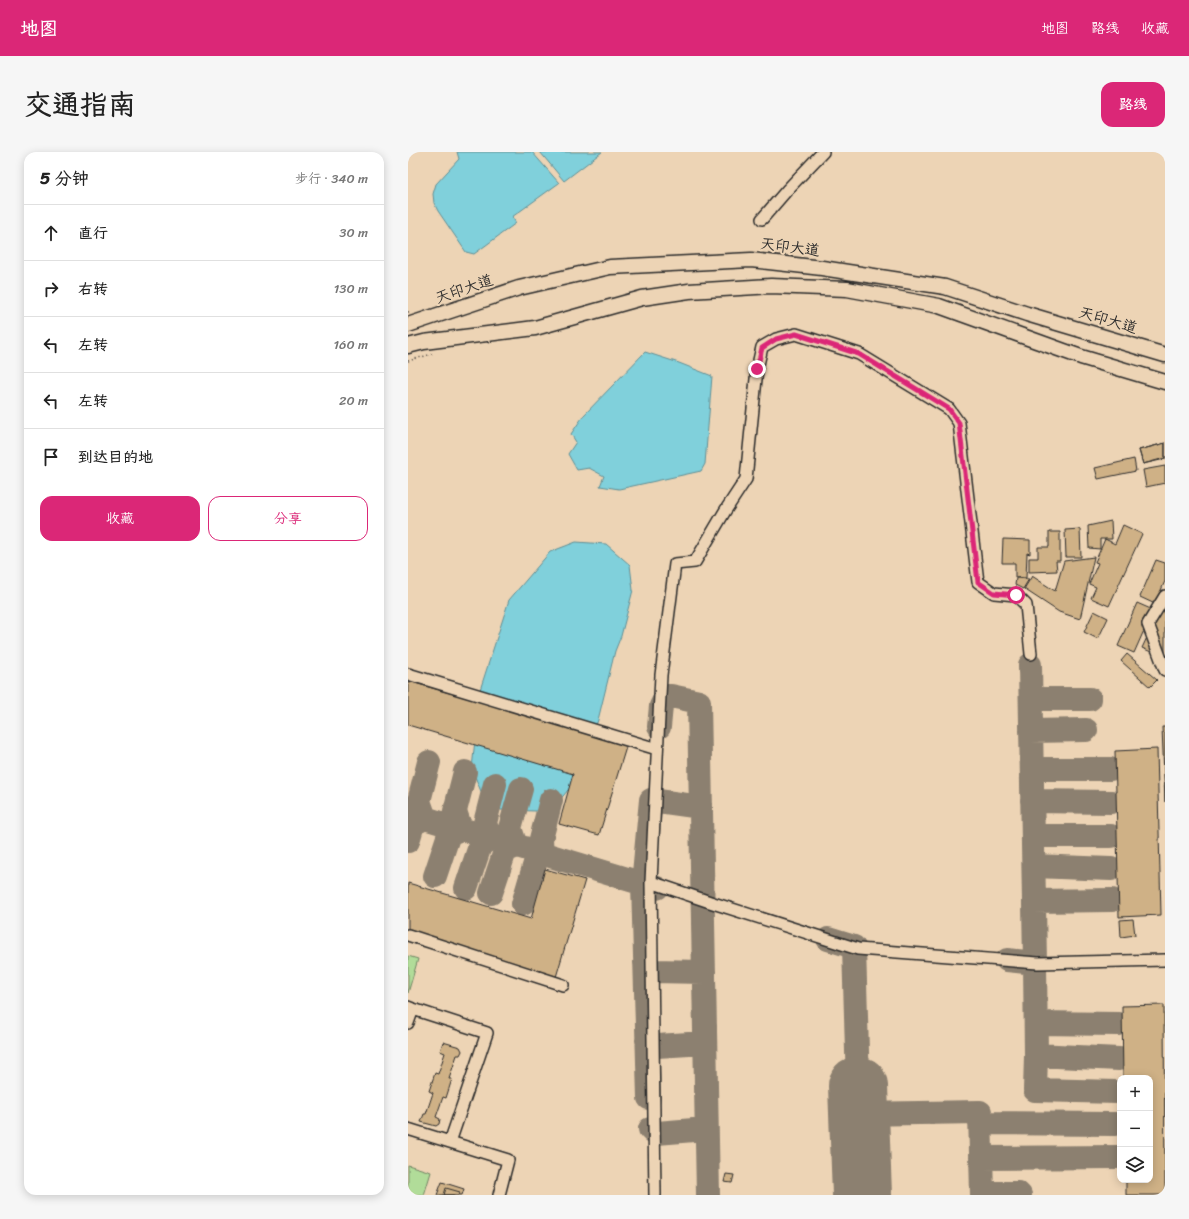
<!DOCTYPE html>
<html lang="zh">
<head>
<meta charset="utf-8">
<style>
	:root { --surface:#fff; --page:#f6f6f6; --text:#222; --muted:#767676; --line:#e0e0e0; --accent:#db2777 }
	body { margin:0; font-family:Sriracha,"LXGW WenKai TC",sans-serif; background:var(--page); color:var(--text) }
	.controls { position:absolute; right:12px; bottom:12px; display:grid; overflow:hidden; border-radius:8px; box-shadow:0 2px 10px #0003 }
	.controls button { width:36px; height:36px; display:grid; place-items:center; padding:0; border:0; border-bottom:1px solid var(--line); background:var(--surface); color:var(--text); font:20px sans-serif }
	.stop { position:absolute; width:12px; height:12px; margin:-9px; border:3px solid #db2777; border-radius:50%; background:#fff }
	.stop.end { background:#db2777; border-color:#fff; box-shadow:0 1px 4px #0008 }
	.list { margin:0; padding:0; list-style:none }
	h2 { display:flex; justify-content:space-between; align-items:center; height:52px; margin:0; padding:0 16px; font-size:17px }
	h2 small { font-size:13px; font-weight:400; color:var(--muted) }
	.list li { display:grid; grid-template-columns:26px 1fr auto; gap:12px; align-items:center; box-sizing:border-box; height:56px; padding:0 16px; border-top:1px solid var(--line) }
	.list b { display:block; font-size:15px; white-space:nowrap }
	.list em { font-size:13px; font-style:normal; color:var(--muted) }
	.actions { display:flex; gap:8px; padding:12px 16px }
	.actions a { flex:1; padding:9px 0; border:1px solid var(--accent); border-radius:12px; text-align:center; font-size:14px; color:var(--accent) }
	.actions .main { background:var(--accent); color:#fff }
	.icon { flex:none; width:22px; height:22px; fill:none; stroke:currentColor; stroke-width:2; stroke-linecap:round; stroke-linejoin:round }
	.map { position:relative; flex:none; width:757px; height:1043px; overflow:hidden; border-radius:12px }
	header { display:flex; align-items:center; gap:24px; box-sizing:border-box; height:56px; padding:0 20px; background:var(--accent); color:#fff }
	header strong { font-size:19px }
	nav { display:flex; gap:22px; margin-inline-start:auto; font-size:14px }
	.intro { display:flex; align-items:center; justify-content:space-between; box-sizing:border-box; height:96px; padding:0 24px }
	h1 { margin:0; font-size:28px }
	.button { padding:10px 18px; border-radius:12px; background:var(--accent); color:#fff; font-size:14px; font-weight:700 }
	main { display:flex; gap:24px; padding:0 24px }
	aside { flex:1; background:var(--surface); border-radius:12px; box-shadow:0 2px 10px #0003 }
	.map>svg:first-child { display:block }
	.green { fill:#b1dc99; stroke:#6e8462 }
	.water { fill:#80d0db; stroke:#5e8e95 }
	.lines { fill:none; stroke-linecap:round; stroke-linejoin:round }
	.taxiway { stroke:#8c8070; stroke-width:24 }
	.runway { stroke:#8c8070; stroke-width:60 }
	.building { fill:#cfb186; stroke:#2b2b2b }
	.minor-casing { stroke:#2b2b2b; stroke-width:14 }
	.major-casing { stroke:#2b2b2b; stroke-width:17 }
	.path { stroke:#2b2b2b; stroke-width:1.5; stroke-dasharray:1 3; stroke-linecap:butt }
	.minor { stroke:#edd4b5; stroke-width:11 }
	.major { stroke:#edd4b5; stroke-width:14 }
	.route { stroke:#db2777; stroke-width:5 }
	.labels { text-anchor:middle; dominant-baseline:central; stroke-width:4; stroke-linejoin:round; paint-order:stroke }
	.street-label { font-size:15px; fill:#2b2b2b; stroke:#edd4b5 }
</style>
</head>
<body>
<header>
<strong>地图</strong>
<nav><a>地图</a><a>路线</a><a>收藏</a></nav>
</header>
<div class="intro"><h1>交通指南</h1><a class="button">路线</a></div>
<main>
<aside>
<h2>5 分钟<small>步行 · 340 m</small></h2>
<ul class="list">
<li><svg class="icon" aria-label="ahead" viewBox="0 0 24 24"><path d="M12 20V5M6 11l6-6 6 6"/></svg><div><b>直行</b></div><em>30 m</em></li>
<li><svg class="icon" aria-label="right" viewBox="0 0 24 24"><path d="M7 20v-9h11M14 6l5 5-5 5"/></svg><div><b>右转</b></div><em>130 m</em></li>
<li><svg class="icon" aria-label="left" viewBox="0 0 24 24"><path d="M17 20v-9H6M10 6l-5 5 5 5"/></svg><div><b>左转</b></div><em>160 m</em></li>
<li><svg class="icon" aria-label="left" viewBox="0 0 24 24"><path d="M17 20v-9H6M10 6l-5 5 5 5"/></svg><div><b>左转</b></div><em>20 m</em></li>
<li><svg class="icon" aria-label="arrive" viewBox="0 0 24 24"><path d="M6 21V4h12l-3 4 3 4H6"/></svg><div><b>到达目的地</b></div></li>
</ul>
<div class="actions"><a class="main">收藏</a><a>分享</a></div>
</aside>
<div class="map">
<svg width="757" height="1043" viewBox="0 0 757 1043">
	<rect width="100%" height="100%" fill="#edd4b5"/>
	<filter id="ink" filterUnits="userSpaceOnUse"><feTurbulence type="fractalNoise" baseFrequency=".025" numOctaves="2"/><feDisplacementMap in="SourceGraphic" scale="8" xChannelSelector="R" yChannelSelector="G"/><feConvolveMatrix kernelMatrix="1 2 1 2 8 2 1 2 1" color-interpolation-filters="sRGB"/></filter>
	<g filter="url(#ink)">
		<path class="green" d="M0 804 10 807 0 841Z
			M0 1013 23 1020 16 1043H0Z"/>
		<path class="water" d="M49 0H124L151 31 104 65 108 71 66 102 58 100 30 59 26 51 25 42 28 32 51 7Z
			M132 0H194L156 29Z
			M237 200 271 211 304 224 297 312 293 319 211 337 192 334 196 324 181 316 169 318 160 302 168 290 163 282 176 263Z
			M168 390 198 392 222 413 225 438 213 484 207 499 190 568 165 632 146 655 128 659 93 658 76 647 64 617 72 538 101 448 142 400Z"/>
		<g class="lines">
			<path class="taxiway" d="M622 513 627 811
				M623 547H682
				M251 575 253 554 258 544H263L291 550 300 1043
				M623 579 678 578
				M624 617H702
				M243 648 293 655
				M624 649 703 650
				M0 661 249 736
				M625 684H703
				M0 689 5 672 17 666 11 649 21 610
				M626 714 703 717
				M27 724 41 682 53 677 47 659 57 620
				M58 736 72 694 82 686 77 671 87 632
				M83 741 97 699 108 694 102 676 113 637
				M626 749 704 748
				M115 752 128 708 134 702 133 687 143 648
				M420 787 446 795 450 934
				M599 808 627 811 628 903 627 938 710 940
				M237 811 245 819 296 820V836
				M628 871 710 872
				M239 888 245 893 249 894 297 891V874
				M628 903 711 907
				M241 946 235 732 243 648
				M451 962 572 960 574 1043
				M572 971 707 972
				M242 977 246 981H249L298 977
				M573 1006 711 1005
				M574 1041H610L612 1043"/>
			<path class="runway" d="M450 934 454 1043"/>
		</g>
		<path class="building" d="M757 291V306L735 312 731 298Z
			M757 291V307L735 312 731 298Z
			M726 307 728 319 690 327 687 316Z
			M757 314V331L738 335 735 318Z
			M703 369 704 387H692V397L681 396 680 374Z
			M715 373 734 382 701 454 683 446 688 435 681 432 690 411 687 410 697 387 707 392Z
			M672 377 673 405H658L657 378Z
			M641 380H652V409H648L649 419 621 420V406H630V395H641Z
			M595 387 622 388V402L619 401 618 426 607 425V411H594Z
			M686 405 672 467 651 460 616 437 624 424 647 439 656 409Z
			M748 408 757 411V429L747 452 732 445Z
			M608 426 621 427 615 437 607 433Z
			M757 447V506L734 496Z
			M729 451 745 458 726 501 710 494Z
			M686 459 700 466 690 487 676 480Z
			M719 502 749 528 742 535 713 509Z
			M0 529 219 592 191 683 151 672 165 622 0 573Z
			M754 575H757V650Z
			M749 597 753 763 711 765 707 599Z
			M137 717 177 728 148 825 0 780V731L123 767Z
			M725 767 727 783 713 785 712 768Z
			M756 853 757 1043H718V1028H742V926H715L714 854Z
			M35 890 52 895 54 899 52 903H49L41 927H44L38 946 35 945 28 965 32 967 31 972 28 974 13 970 16 962H18L25 941 21 939 27 921 30 922 37 901 32 899Z
			M318 1022 326 1023 324 1031 316 1030Z
			M34 1030 56 1037 54 1043H29Z
			M38 1036 52 1040 51 1043H36Z"/>
		<g class="lines">
			<defs>
				<path id="minor" d="M354 67 379 38 415 0
					M757 444 740 472 757 518
					M623 502 618 453 608 443 586 441 570 430 551 271 541 257 451 202 388 182 368 187 354 195 349 217 338 327 317 359 287 410 267 412 253 523 243 730 302 750 450 797 630 811 757 808
					M0 522 249 597
					M243 730 247 1043
					M0 783 155 833
					M0 855 5 857 0 871
					M5 857 79 881 42 990
					M0 977 100 1008 91 1043"/>
				<path id="major" d="M0 173 111 136 202 115 343 108 414 116 537 135 619 162 757 203
					M0 194 16 190 127 176 234 146 281 139 363 134 439 137 531 154 673 205 757 230"/>
			</defs>
			<use href="#minor" class="minor-casing"/>
			<use href="#major" class="major-casing"/>
			<path class="path" d="M0 160 3 159
				M0 209 24 202"/>
			<use href="#minor" class="minor"/>
			<use href="#major" class="major"/>
		</g>
	</g>
	<g class="lines" filter="url(#ink)">
		<path class="route" d="M349 217 354 196 368 187 388 182 451 202 541 257 551 271 570 430 586 441 608 443"/>
	</g>
	<g class="labels">
		<g class="street-label">
			<text transform="translate(382 95) rotate(7)">天印大道</text>
			<text transform="translate(56 137) rotate(-19)">天印大道</text>
			<text transform="translate(700 168) rotate(16)">天印大道</text>
		</g>
	</g>
</svg>
<div class="controls">
<button>+</button>
<button>−</button>
<button><svg class="icon" aria-label="layers" viewBox="0 0 24 24"><path d="M12 4l9 5-9 5-9-5zM3 14l9 5 9-5"/></svg></button>
</div>
<div class="stop" style="left:608px;top:443px"></div>
<div class="stop end" style="left:349px;top:217px"></div>
</div>
</main>
</body>
</html>
